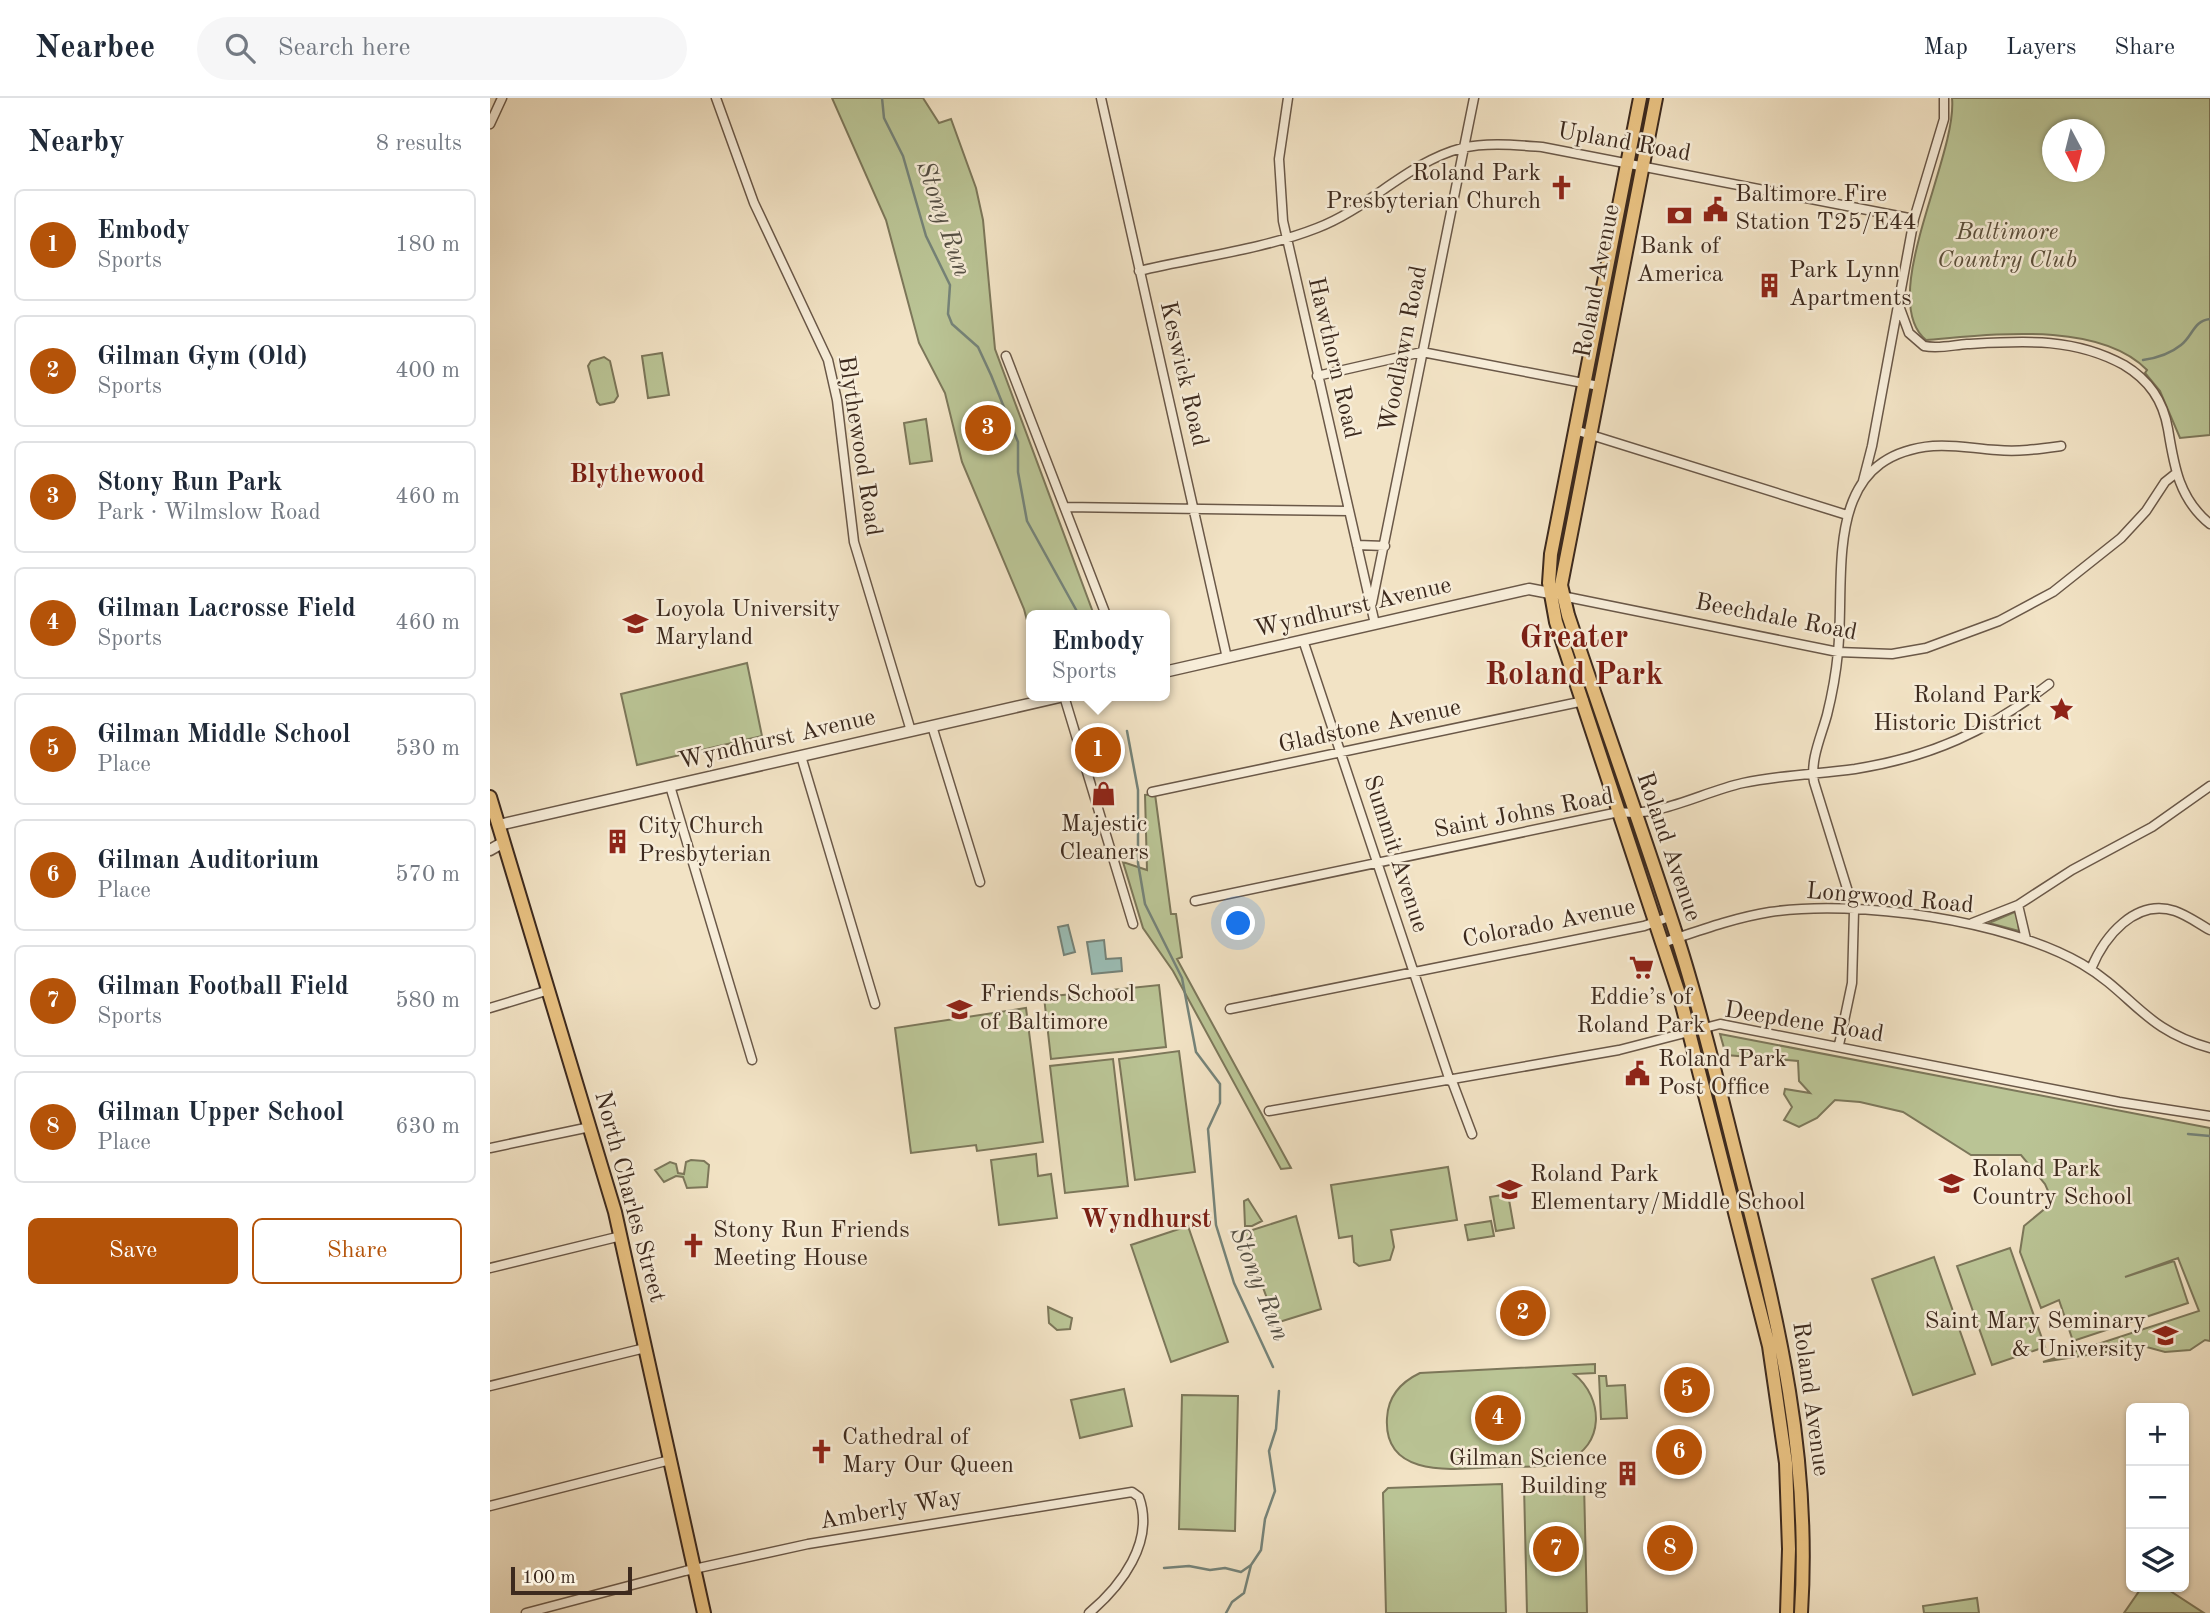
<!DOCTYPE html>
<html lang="en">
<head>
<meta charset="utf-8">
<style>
	:root { --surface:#fff; --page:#f6f6f7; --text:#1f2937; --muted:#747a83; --line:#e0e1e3; --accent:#b45309 }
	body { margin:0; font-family:"Old Standard TT",serif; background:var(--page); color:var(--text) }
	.controls { position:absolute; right:21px; bottom:21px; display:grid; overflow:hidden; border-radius:10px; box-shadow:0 2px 5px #0004 }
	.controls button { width:63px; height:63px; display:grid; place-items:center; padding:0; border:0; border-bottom:2px solid var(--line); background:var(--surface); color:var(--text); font:35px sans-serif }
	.compass { position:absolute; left:1552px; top:21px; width:63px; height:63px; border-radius:50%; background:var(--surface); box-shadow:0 2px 5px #0004; rotate:173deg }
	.scale { position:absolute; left:21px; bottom:18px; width:121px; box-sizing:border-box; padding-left:7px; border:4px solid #3d2a1e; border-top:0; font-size:19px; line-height:24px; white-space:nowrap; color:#3d2a1e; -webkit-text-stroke:5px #f7edd9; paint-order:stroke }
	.you { position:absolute; left:749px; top:826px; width:24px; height:24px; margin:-18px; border:5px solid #fff; border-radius:50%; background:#1a73e8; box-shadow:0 0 0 10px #1a73e833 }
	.badge { display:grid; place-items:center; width:46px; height:46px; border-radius:50%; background:var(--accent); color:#fff; font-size:23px; font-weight:700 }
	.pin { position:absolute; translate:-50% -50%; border:4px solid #fff; box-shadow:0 2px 7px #0006 }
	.popup { position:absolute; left:536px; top:512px; width:144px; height:91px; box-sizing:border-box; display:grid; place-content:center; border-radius:10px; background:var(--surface); filter:drop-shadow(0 2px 5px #0005); font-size:23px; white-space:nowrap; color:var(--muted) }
	.popup b { font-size:26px; color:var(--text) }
	.popup::after { content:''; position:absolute; left:50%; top:100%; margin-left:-14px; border:14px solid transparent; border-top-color:var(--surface) }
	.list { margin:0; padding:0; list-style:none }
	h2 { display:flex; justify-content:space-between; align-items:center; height:91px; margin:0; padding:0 28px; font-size:30px }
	h2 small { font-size:23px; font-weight:400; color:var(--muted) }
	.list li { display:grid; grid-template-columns:46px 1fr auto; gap:21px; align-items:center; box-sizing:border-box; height:112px; margin:0 14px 14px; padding:0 14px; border:2px solid var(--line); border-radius:10px }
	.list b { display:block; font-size:26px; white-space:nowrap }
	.list p { margin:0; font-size:23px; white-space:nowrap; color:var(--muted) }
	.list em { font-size:23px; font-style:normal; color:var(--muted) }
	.actions { display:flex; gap:14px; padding:21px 28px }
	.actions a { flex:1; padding:16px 0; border:2px solid var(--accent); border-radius:10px; text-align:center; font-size:24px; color:var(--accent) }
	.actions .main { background:var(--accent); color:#fff }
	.icon { flex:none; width:38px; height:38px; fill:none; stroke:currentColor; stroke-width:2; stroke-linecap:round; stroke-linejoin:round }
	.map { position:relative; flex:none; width:1720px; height:1515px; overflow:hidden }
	header { display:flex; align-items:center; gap:42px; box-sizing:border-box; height:98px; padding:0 35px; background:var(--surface); border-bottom:2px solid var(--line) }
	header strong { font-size:33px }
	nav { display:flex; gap:38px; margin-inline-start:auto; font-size:24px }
	.search { width:490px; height:63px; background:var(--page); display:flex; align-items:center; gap:18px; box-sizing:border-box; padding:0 24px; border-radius:38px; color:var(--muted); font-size:26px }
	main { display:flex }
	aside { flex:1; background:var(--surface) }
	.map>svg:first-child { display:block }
	.green { fill:#bac495; stroke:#7c775a; stroke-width:2; fill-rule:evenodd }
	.water { fill:#9bbeb6; stroke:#758379; stroke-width:2 }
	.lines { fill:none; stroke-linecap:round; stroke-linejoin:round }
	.stream { stroke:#758379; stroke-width:2.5 }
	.minor-casing { stroke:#6a5848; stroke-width:11 }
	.tertiary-casing { stroke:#6a5848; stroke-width:13 }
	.primary-casing { stroke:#3d2a1e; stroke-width:16 }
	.minor { stroke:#f7edd9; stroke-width:8 }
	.tertiary { stroke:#f7edd9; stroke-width:10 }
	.primary { stroke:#e9c282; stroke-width:12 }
	.labels { text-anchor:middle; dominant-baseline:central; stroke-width:5; stroke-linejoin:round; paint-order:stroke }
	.street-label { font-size:24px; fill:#3d2a1e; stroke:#f7edd9 }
	.poi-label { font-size:24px; fill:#3d2a1e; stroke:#f7edd9; text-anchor:start }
	.park-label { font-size:24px; font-style:italic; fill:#5c503c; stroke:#f7edd9 }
	.water-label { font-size:26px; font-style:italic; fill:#544f44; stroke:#f7edd9 }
	.neighbourhood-label { font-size:26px; font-weight:bold; fill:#7a1f14; stroke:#f7edd9 }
	.district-label { font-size:32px; font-weight:bold; fill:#7a1f14; stroke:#f7edd9 }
</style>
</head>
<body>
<header>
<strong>Nearbee</strong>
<div class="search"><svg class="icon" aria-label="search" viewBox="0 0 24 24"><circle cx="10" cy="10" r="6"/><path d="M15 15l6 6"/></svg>Search here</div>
<nav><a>Map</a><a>Layers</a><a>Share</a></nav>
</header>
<main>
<aside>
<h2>Nearby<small>8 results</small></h2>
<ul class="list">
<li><span class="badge">1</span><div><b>Embody</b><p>Sports</p></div><em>180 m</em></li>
<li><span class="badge">2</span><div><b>Gilman Gym (Old)</b><p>Sports</p></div><em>400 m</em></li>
<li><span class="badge">3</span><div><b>Stony Run Park</b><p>Park · Wilmslow Road</p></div><em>460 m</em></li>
<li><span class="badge">4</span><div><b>Gilman Lacrosse Field</b><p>Sports</p></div><em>460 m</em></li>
<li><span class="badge">5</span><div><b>Gilman Middle School</b><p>Place</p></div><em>530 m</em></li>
<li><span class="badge">6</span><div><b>Gilman Auditorium</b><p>Place</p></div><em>570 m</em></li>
<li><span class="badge">7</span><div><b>Gilman Football Field</b><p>Sports</p></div><em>580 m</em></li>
<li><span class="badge">8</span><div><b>Gilman Upper School</b><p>Place</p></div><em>630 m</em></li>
</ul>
<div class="actions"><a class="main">Save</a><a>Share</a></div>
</aside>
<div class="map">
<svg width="1720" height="1515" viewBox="0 0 1720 1515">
	<rect width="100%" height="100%" fill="#f2e3c5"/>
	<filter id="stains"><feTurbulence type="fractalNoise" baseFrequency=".00286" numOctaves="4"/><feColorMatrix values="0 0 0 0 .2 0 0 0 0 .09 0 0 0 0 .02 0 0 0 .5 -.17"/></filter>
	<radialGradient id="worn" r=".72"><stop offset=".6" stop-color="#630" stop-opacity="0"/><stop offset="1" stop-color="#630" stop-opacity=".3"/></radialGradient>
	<path class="green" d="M342 0H433L449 25 461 21 486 90 493 122 505 251 604 517H542L541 538 534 511 472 364 455 295 429 245 396 122Z
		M1462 0H1720V337L1690 340 1670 293 1655 275 1657 272C1608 222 1499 237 1436 242 1386 201 1468 58 1462 0ZM1562 32H1604V74H1562Z
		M172 255 179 297 158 300 152 258Z
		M114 259 120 263 128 298 124 304 110 307 107 304 98 268 101 263Z
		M436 321 442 363 420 366 414 325Z
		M257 565 272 638 147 667 131 596Z
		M665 696 681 816H686L692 859 687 861 801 1070 791 1071 683 873 653 830 633 764 657 772 655 697Z
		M1527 813 1529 833 1499 825Z
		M669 887 676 949 561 961 554 899Z
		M536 910 553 1044 487 1053 486 1047 421 1055 405 930Z
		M1230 936 1720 1030V1243L1715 1242 1700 1252 1675 1254 1653 1248 1553 1264 1709 1213 1688 1160 1635 1179 1684 1163 1698 1205 1583 1243 1569 1202 1551 1210 1530 1154 1534 1128 1563 1104 1555 1086 1531 1057H1481L1413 1014 1370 1004 1345 1002 1327 1020 1309 1029 1294 1022 1302 1009 1294 996 1295 991 1320 995 1309 983 1308 963 1236 957Z
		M689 953 705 1074 645 1082 629 961Z
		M623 961 638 1088 575 1095 560 968Z
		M546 1056 548 1078 561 1076 567 1120 509 1127 501 1062Z
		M201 1062 214 1063 219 1067 217 1089 197 1090 193 1079 186 1078 174 1084 165 1072 180 1064 186 1066 188 1075 194 1076 196 1064Z
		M958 1069 967 1122 901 1132 904 1149 900 1162 869 1168 864 1164 862 1138 849 1140 841 1087Z
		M1018 1096 1024 1130 1006 1133 1000 1099Z
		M758 1101 772 1123 762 1128H755L754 1103Z
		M806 1118 831 1211 786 1225 753 1135Z
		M1001 1123 1004 1138 978 1142 975 1127Z
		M698 1128 738 1244 681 1264 641 1147Z
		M1520 1150 1555 1249 1502 1267 1467 1168Z
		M1444 1159 1485 1276 1423 1297 1382 1181Z
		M558 1209 582 1220 580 1231 567 1232 559 1225Z
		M1105 1266V1275L1084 1276C1114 1300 1115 1348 1076 1363 1057 1371 1032 1368 1012 1369 971 1370 893 1384 897 1320 898 1299 911 1284 930 1275Z
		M1109 1278H1116L1117 1288 1135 1287 1137 1320 1111 1321Z
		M634 1291 642 1328 590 1340 581 1302Z
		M692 1297 748 1298 745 1433 689 1431Z
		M1094 1385 1097 1515H1037L1034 1387Z
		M1012 1386 1016 1515H896L893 1395 898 1390Z
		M1652 1489H1674L1714 1515H1634Z
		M1487 1500 1489 1515H1434L1433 1508Z"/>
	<path class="water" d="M578 827 585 854 574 857 568 829Z
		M614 842 616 861 631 860 632 873 602 876 597 844Z"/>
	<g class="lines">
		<path class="stream" d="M392 0 394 20 413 58 436 138 460 187 458 216 462 226 488 249 501 277 528 344V374L537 423 589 517
			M1653 262C1667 260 1680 256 1691 247 1703 238 1703 223 1720 221
			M637 633 648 692V765L655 806 692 880 706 954 730 986V1005L718 1031 726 1127 744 1185 783 1269
			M1698 1036 1720 1038
			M674 1470 699 1468 720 1472 735 1470 751 1474 761 1467
			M736 1515 742 1504 754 1495 761 1467 771 1452 775 1421 785 1393 779 1353 786 1331 789 1293"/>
		<defs>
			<path id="minor" d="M226 0 264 105 338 262 347 302 364 444 421 633
				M611 0 737 560
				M798 0 789 61 793 123 885 526
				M0 26 12 0
				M649 173C707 159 771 152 827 130 878 111 918 64 972 50 997 44 1026 47 1052 49L1424 121
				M1408 205 1419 235 1434 248C1449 251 1463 247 1477 246 1533 243 1583 239 1634 267 1659 282 1673 302 1678 331 1684 368 1689 401 1720 426
				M516 258 616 517
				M827 278 932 254 1109 288
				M1085 332 1357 417
				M1373 383 1382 348 1424 121 1454 21V0
				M575 409 859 413
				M867 447 895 448
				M1072 498 1348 554 1402 556 1436 550 1509 523 1563 494 1631 440 1656 413 1675 384 1685 376
				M882 505 984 0
				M813 542 960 983
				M574 598 643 826
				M442 628 490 784
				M311 658 385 906
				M180 688 262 962
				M662 694 1094 603
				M705 803 1129 714C1171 719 1212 694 1253 685 1290 677 1328 676 1365 671 1441 659 1498 633 1559 586
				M1528 807 1536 841
				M1482 825 1528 807 1582 772 1662 729 1720 688
				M1172 845C1208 833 1243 820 1280 814 1366 801 1517 822 1592 866 1643 896 1654 932 1720 950
				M1601 871C1614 839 1645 800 1685 813 1697 817 1709 826 1720 832
				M0 910 59 892
				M740 911 1154 828 1179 819
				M1349 947 1362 885 1364 813 1324 684C1320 662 1331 639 1337 617 1342 597 1346 575 1348 554 1356 476 1330 358 1443 348 1464 346 1486 351 1507 352 1529 354 1549 351 1571 348
				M962 983 982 1036
				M779 1013 1129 952 1230 926 1629 1004 1720 1018
				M0 1050 100 1029
				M0 1170 131 1138
				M0 1288 155 1250
				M0 1408 180 1362
				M36 1515 195 1473 318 1446 642 1394 649 1399C665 1444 631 1488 599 1515"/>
			<path id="tertiary" d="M674 574 1039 491 1065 496
				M9 727 574 598
				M0 752 14 744"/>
			<path id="primary" d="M1150 0 1061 456 1059 485 1066 524 1190 899 1279 1248 1296 1365 1299 1451 1297 1515
				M1166 0 1071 487 1078 517C1114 625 1153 733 1188 842 1213 920 1231 999 1251 1077 1289 1227 1321 1358 1311 1515
				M0 699 125 1114 214 1515"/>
		</defs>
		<use href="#minor" class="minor-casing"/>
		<use href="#tertiary" class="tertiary-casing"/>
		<use href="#primary" class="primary-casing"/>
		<use href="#minor" class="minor"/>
		<use href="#tertiary" class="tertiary"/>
		<use href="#primary" class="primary"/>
	</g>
	<defs>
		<symbol id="church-bare" viewBox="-9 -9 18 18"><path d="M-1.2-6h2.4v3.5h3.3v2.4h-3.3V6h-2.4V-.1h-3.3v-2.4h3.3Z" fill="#8f2418" stroke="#f7edd9" stroke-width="2.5" paint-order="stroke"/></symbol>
		<symbol id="civic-bare" viewBox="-9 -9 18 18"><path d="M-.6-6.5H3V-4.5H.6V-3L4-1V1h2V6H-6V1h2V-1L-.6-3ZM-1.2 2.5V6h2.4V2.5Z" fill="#8f2418" stroke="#f7edd9" stroke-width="2.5" paint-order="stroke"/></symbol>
		<symbol id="bank-bare" viewBox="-9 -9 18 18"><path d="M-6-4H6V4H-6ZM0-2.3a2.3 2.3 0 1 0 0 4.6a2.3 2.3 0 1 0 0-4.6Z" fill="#8f2418" stroke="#f7edd9" stroke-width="2.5" paint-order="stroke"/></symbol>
		<symbol id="building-bare" viewBox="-9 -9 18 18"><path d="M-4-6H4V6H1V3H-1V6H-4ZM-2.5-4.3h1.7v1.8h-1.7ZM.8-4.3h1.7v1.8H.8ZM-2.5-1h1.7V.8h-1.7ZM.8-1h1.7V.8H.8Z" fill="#8f2418" stroke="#f7edd9" stroke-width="2.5" paint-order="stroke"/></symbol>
		<symbol id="university-bare" viewBox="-9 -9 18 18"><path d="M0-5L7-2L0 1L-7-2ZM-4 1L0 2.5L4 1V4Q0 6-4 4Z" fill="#8f2418" stroke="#f7edd9" stroke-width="2.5" paint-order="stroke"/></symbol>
		<symbol id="sight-bare" viewBox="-9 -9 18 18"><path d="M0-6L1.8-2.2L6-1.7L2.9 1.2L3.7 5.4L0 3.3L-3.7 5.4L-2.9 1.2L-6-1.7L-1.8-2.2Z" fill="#8f2418" stroke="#f7edd9" stroke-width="2.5" paint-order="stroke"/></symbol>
		<symbol id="shop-bare" viewBox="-9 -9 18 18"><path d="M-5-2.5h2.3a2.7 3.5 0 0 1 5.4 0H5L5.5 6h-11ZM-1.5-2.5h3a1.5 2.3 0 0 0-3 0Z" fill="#8f2418" stroke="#f7edd9" stroke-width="2.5" paint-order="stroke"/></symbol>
		<symbol id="supermarket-bare" viewBox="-9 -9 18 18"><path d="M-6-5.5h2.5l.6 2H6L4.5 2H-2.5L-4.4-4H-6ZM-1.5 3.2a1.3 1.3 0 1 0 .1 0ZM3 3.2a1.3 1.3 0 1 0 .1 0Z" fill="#8f2418" stroke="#f7edd9" stroke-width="2.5" paint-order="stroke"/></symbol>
		<symbol id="school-bare" viewBox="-9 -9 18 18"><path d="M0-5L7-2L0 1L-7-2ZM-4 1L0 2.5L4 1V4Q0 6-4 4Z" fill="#8f2418" stroke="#f7edd9" stroke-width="2.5" paint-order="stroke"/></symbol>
	</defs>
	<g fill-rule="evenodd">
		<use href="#church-bare" x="1054" y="72" width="35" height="35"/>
		<use href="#civic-bare" x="1208" y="94" width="35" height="35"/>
		<use href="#bank-bare" x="1172" y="100" width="35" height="35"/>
		<use href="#building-bare" x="1262" y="170" width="35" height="35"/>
		<use href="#university-bare" x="128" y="508" width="35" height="35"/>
		<use href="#sight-bare" x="1554" y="594" width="35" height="35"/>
		<use href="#shop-bare" x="596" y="678" width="35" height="35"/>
		<use href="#building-bare" x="110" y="726" width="35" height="35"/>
		<use href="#supermarket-bare" x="1134" y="852" width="35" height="35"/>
		<use href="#school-bare" x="452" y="894" width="35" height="35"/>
		<use href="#civic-bare" x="1130" y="958" width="35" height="35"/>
		<use href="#school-bare" x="1444" y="1068" width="35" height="35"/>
		<use href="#school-bare" x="1002" y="1074" width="35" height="35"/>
		<use href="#church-bare" x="186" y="1130" width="35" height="35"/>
		<use href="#university-bare" x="1658" y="1220" width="35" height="35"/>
		<use href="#church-bare" x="314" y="1336" width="35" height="35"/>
		<use href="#building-bare" x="1120" y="1358" width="35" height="35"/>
	</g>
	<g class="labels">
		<g class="street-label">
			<text transform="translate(1134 45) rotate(10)">Upland Road</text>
			<text transform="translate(1108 183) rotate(-79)">Roland Avenue</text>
			<text transform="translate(914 251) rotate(-79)">Woodlawn Road</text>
			<text transform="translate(843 260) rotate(77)">Hawthorn Road</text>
			<text transform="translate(693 276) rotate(77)">Keswick Road</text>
			<text transform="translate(369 348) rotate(81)">Blythewood Road</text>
			<text transform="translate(863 510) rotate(-13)">Wyndhurst Avenue</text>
			<text transform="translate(1286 520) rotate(11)">Beechdale Road</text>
			<text transform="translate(880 629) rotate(-12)">Gladstone Avenue</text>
			<text transform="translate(287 642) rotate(-13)">Wyndhurst Avenue</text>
			<text transform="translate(1034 716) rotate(-11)">Saint Johns Road</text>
			<text transform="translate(1178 749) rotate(71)">Roland Avenue</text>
			<text transform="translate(905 756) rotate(72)">Summit Avenue</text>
			<text transform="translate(1400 801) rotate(5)">Longwood Road</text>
			<text transform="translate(1059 826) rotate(-11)">Colorado Avenue</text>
			<text transform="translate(1314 925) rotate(9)">Deepdene Road</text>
			<text transform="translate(139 1099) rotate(75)">North Charles Street</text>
			<text transform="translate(1320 1301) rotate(82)">Roland Avenue</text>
			<text transform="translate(401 1412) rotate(-10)">Amberly Way</text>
		</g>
		<g class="poi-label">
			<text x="1051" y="76" text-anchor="end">Roland Park<tspan x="1051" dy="28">Presbyterian Church</tspan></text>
			<text x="1245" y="97">Baltimore Fire<tspan x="1245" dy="28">Station T25/E44</tspan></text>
			<text x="1190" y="149" text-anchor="middle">Bank of<tspan x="1190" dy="28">America</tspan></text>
			<text x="1299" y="173">Park Lynn<tspan x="1299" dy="28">Apartments</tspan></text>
			<text x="165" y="512">Loyola University<tspan x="165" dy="28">Maryland</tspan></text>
			<text x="1552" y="598" text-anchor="end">Roland Park<tspan x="1552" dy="28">Historic District</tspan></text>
			<text x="614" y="727" text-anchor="middle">Majestic<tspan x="614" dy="28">Cleaners</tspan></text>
			<text x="148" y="729">City Church<tspan x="148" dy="28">Presbyterian</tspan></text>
			<text x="490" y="897">Friends School<tspan x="490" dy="28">of Baltimore</tspan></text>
			<text x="1151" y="900" text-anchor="middle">Eddie’s of<tspan x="1151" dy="28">Roland Park</tspan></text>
			<text x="1168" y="962">Roland Park<tspan x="1168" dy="28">Post Office</tspan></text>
			<text x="1482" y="1072">Roland Park<tspan x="1482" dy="28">Country School</tspan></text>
			<text x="1040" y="1077">Roland Park<tspan x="1040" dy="28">Elementary/Middle School</tspan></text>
			<text x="223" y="1133">Stony Run Friends<tspan x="223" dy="28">Meeting House</tspan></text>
			<text x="1656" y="1224" text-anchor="end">Saint Mary Seminary<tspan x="1656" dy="28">&amp; University</tspan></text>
			<text x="352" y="1340">Cathedral of<tspan x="352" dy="28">Mary Our Queen</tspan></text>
			<text x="1117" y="1361" text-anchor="end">Gilman Science<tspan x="1117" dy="28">Building</tspan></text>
		</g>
		<g class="park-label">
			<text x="1517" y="135">Baltimore<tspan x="1517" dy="28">Country Club</tspan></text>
		</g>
		<g class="water-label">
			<text transform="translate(453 121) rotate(71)">Stony Run</text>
			<text transform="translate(769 1186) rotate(68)">Stony Run</text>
		</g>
		<g class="neighbourhood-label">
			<text x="147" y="377">Blythewood</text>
			<text x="656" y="1122">Wyndhurst</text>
		</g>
		<g class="district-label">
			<text x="1084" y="541">Greater<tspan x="1084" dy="37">Roland Park</tspan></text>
		</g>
	</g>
	<rect width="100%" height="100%" filter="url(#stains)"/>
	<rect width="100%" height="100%" fill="url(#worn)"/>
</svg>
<div class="controls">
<button>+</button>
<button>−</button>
<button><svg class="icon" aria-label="layers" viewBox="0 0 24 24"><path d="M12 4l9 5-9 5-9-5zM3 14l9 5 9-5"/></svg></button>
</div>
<svg class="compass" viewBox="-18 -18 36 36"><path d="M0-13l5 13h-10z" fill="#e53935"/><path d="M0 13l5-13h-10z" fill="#747a83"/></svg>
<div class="scale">100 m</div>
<div class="you"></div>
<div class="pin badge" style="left:608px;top:652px">1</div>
<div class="popup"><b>Embody</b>Sports</div>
<div class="pin badge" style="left:1033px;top:1215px">2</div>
<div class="pin badge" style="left:498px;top:330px">3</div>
<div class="pin badge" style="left:1008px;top:1320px">4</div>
<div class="pin badge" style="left:1197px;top:1292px">5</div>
<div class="pin badge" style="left:1189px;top:1354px">6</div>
<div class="pin badge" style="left:1066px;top:1451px">7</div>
<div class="pin badge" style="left:1180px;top:1450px">8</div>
</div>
</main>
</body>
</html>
